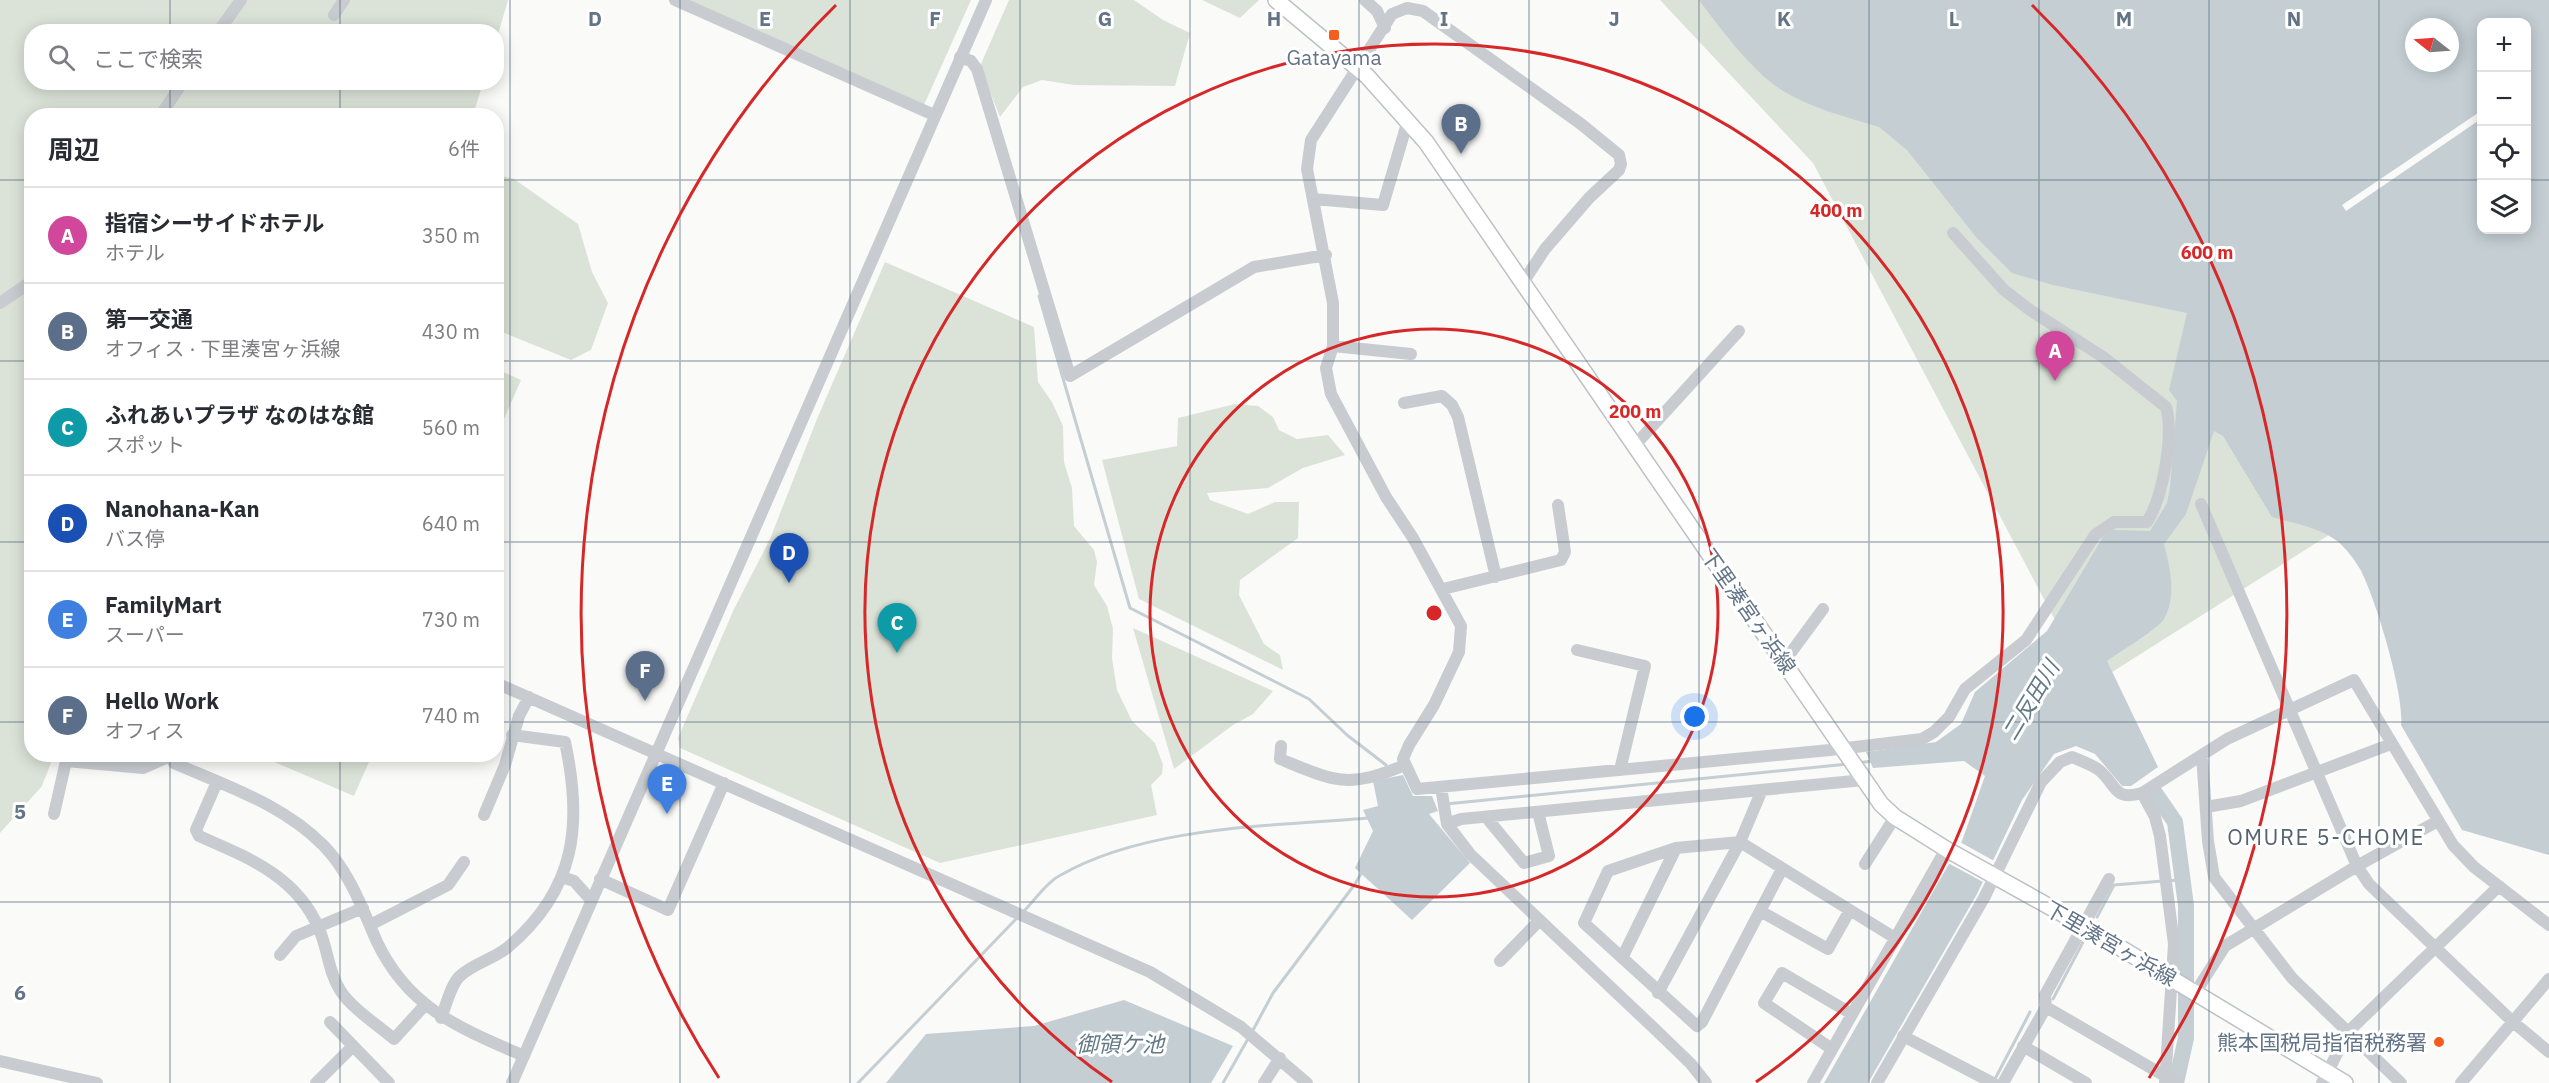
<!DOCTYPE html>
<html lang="ja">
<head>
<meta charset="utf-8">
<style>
	:root { --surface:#fff; --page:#f7f7f7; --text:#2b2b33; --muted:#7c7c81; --line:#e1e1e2; --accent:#0f766e }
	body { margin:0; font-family:"IBM Plex Sans","Noto Sans JP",sans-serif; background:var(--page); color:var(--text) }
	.controls { position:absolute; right:18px; top:18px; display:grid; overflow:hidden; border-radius:12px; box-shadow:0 3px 15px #0003 }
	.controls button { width:54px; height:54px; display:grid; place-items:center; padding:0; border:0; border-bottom:2px solid var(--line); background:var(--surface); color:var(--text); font:30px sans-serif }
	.compass { position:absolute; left:2405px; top:18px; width:54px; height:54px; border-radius:50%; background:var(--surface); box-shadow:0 3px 15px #0003; rotate:287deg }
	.you { position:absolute; left:1695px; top:717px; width:21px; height:21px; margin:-15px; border:4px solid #fff; border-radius:50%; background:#1a73e8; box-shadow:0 0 0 9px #1a73e833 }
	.badge { display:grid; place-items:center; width:39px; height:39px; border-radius:50%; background:var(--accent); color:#fff; font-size:20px; font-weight:700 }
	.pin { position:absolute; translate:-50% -50px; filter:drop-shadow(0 2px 3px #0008) }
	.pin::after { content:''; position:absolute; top:32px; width:21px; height:18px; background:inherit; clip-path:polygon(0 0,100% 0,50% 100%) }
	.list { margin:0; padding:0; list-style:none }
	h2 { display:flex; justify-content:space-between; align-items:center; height:78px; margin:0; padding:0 24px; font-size:26px }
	h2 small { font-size:20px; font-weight:400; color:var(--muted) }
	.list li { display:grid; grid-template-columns:39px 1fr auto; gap:18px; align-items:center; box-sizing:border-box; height:96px; padding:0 24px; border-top:2px solid var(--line) }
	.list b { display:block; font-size:22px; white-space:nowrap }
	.list p { margin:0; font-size:20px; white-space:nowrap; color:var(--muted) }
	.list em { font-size:20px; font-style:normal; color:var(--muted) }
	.icon { flex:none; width:33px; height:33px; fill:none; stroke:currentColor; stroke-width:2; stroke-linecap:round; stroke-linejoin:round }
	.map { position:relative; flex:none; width:2549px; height:1083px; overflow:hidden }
	.search { position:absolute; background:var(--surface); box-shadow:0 3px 15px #0003; left:24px; top:24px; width:480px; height:66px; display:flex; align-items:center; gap:15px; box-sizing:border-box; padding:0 21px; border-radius:24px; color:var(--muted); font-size:22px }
	.panel { position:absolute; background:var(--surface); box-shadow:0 3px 15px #0003; left:24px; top:108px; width:480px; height:654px; border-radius:24px }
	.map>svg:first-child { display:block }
	.green { fill:#dbe3d8; fill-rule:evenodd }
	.water { fill:#c4ced3; fill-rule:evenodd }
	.pier { fill:#fafaf8 }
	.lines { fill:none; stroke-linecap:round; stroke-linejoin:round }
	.stream { stroke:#c4ced3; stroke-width:3 }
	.river { stroke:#c4ced3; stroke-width:16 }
	.major-casing { stroke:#bdc1c5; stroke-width:18 }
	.minor { stroke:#c8ccd0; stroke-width:12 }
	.major { stroke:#fff; stroke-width:15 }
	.grid { fill:none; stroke:#627486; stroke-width:1.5; stroke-opacity:0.55 }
	.ring { fill:none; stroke:#d62828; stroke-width:3 }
	.poi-dot { fill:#f45d1d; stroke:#fff; stroke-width:2 }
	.labels { text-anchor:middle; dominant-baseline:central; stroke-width:6; stroke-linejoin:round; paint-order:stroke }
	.poi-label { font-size:21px; fill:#627486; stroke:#fff }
	.street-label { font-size:21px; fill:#627486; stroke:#fff }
	.water-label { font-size:22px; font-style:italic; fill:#637a86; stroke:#fff }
	.neighbourhood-label { font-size:22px; letter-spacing:1.5px; fill:#556270; stroke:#fff }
	.grid-label { font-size:20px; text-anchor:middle; font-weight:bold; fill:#627486; stroke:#fff; stroke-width:6; stroke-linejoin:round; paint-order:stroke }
	.centre { fill:#d62828; stroke:#fff; stroke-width:3 }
	.ring-label { font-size:18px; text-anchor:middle; font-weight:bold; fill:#d62828; stroke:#fff; stroke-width:6; stroke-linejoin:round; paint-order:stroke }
</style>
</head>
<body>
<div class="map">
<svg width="2549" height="1083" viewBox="0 0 2549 1083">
	<rect width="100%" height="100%" fill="#fafaf8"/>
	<path class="green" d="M0 0H508L497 38 496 32H32V82L483 83 473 115 32 116V754L54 755 42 786 0 833Z
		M688 0H971L924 105Z
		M1009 0H1134L1163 20 1190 33 1175 86 1074 85 1042 80 1023 87 1000 117 980 66Z
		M1202 0H1259L1240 18Z
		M1660 0H2549L2526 22H2482L2332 533 2090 686 1813 163ZM2414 27H2450V63H2414Z
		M497 175 514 179 578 224 592 272 608 303 591 350 571 360 497 330Z
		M885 262 1034 327 1038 382 1052 402 1063 426 1064 462 1072 488 1074 526 1094 550 1097 562 1094 585 1107 606 1113 629 1112 658 1117 690 1132 721 1155 743 1163 765 1162 774 1151 785 1157 815 940 863 680 748 678 738 734 609 770 539 817 419Z
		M497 369 521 380 497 435Z
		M1235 404 1258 406 1273 417 1279 430 1297 439 1328 435 1345 455 1303 468 1268 488 1207 493 1210 500 1248 514 1275 502H1299L1298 538 1240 580 1239 595 1264 644 1280 655 1283 670 1139 599 1102 460 1177 446 1178 418Z
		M1133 628 1273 691 1253 714 1233 725 1174 769Z
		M258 755 372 754V755L354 796Z"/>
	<path class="water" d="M1699 0H2549V855L2462 830 2401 725C2405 696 2375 596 2360 569 2354 559 2346 548 2337 541 2319 527 2292 523 2272 517L2223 436 2214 431 2186 514 2164 544C2170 567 2177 596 2164 619 2159 628 2118 653 2107 661L2158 767 2131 786H2122L2095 754 2076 746 2054 754 2022 800 1977 894 1868 1083H1824L1962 841 1985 776 1964 761 1873 768 1866 752 1936 742 1961 724 1975 692 2047 631 2103 537 2113 530 2150 531 2167 503 2170 488 2177 401 2169 390 2187 313 2053 285 2012 273 1976 237 1907 150 1879 127C1846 117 1810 108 1780 89 1751 70 1720 28 1699 0ZM2482 22H2526V230H2482ZM2414 27H2450V63H2414Z
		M1403 775 1413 796H1432L1438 811 1429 814 1470 863 1412 920 1355 868 1373 831 1363 810 1378 806 1373 781Z
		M1124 1000 1233 1046 1211 1083H886L926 1034 1034 1026Z"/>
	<path class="pier" d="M2481 111V119L2346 211 2342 205Z
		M1960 842 1996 862 1985 883 1948 863Z"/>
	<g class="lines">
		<path class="stream" d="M1039 296 1130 608 1309 699 1347 735 1386 765
			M1858 763 1872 761
			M1446 804 1848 764
			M2169 881 2183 879
			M1024 911C1035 900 1046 883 1059 876 1145 826 1272 826 1369 818
			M2097 917 2114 885 2163 881
			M2053 999 2083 942
			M1252 1032 1273 993 1355 884 1362 872
			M1995 1079 2030 1012
			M858 1083 1017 918
			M1223 1083 1249 1037"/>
		<path class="river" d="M2155 793 2175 822 2186 906V1038L2176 1083"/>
		<defs>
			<path id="major" d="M1276 0 1367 76 1426 142 1881 804 1895 817 1946 849 2084 926 2345 1083"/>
		</defs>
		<use href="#major" class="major-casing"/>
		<path class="minor" d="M675 0 934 115
			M1365 0 1377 11 1385 28
			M334 15 344 0
			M218 32 241 0
			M960 57 971 61 977 69 1070 376 1254 267 1326 255
			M160 116 183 82
			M1314 199 1383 205 1408 120
			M1524 281 1545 249 1589 198 1619 170 1621 164 1619 155 1581 124 1423 11 1407 8 1392 14 1311 140 1307 169 1333 303V346L1326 368 1331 394 1386 497 1413 538 1461 626 1459 652 1434 705 1409 745 1403 759 1417 789 1830 750 1922 739 1934 732 1949 717 1965 689 2026 640 2095 535 2114 522H2147C2163 497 2174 435 2166 407L2103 357 2030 310 2004 290 1953 233
			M0 303 32 281
			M1333 346 1411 354
			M1404 403 1442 396 1452 405 1458 417 1496 577
			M1636 444 1739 331
			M2201 504 2357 866 2369 884 2513 1022 2549 1052
			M1443 589 1561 560 1565 552 1558 505
			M1577 650 1645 666 1620 770
			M1784 662 1823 609
			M496 683 1150 972 1241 1027 1307 1083
			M1281 746 1280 759C1337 782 1347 789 1405 765
			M168 754 174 763C226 786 283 804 324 846 350 873 362 908 377 942 409 1009 460 1028 524 1056
			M2202 755 2208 841 2214 877 2292 978 2401 1083
			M217 782 196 830 199 836C247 857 297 876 319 929 328 949 328 971 340 990 350 1007 379 1026 394 1039L425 1005
			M1441 787 1447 824 1470 854 1659 1033 1691 1064 1706 1083
			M2142 793 2155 817 2160 836 2174 944 2165 1083
			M2206 807 2241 801 2391 744
			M54 814 66 761 143 768 168 757
			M484 815 505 765 519 716 529 697
			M1486 817 1524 863 1549 856 1538 812
			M1447 824 1461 819 1864 780
			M1865 864 1895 817
			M1782 869 1702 1022 1697 1026 1584 923 1608 871 1676 848 1740 842 1895 938
			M562 877 574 881 591 900
			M600 879 668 910 724 783
			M1760 911 1828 949 1850 910
			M370 925 448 885 464 862
			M280 955 296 936 363 908
			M1622 958 1676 848
			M1500 961 1540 920
			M1658 993 1740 842 1762 790
			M2195 993 2225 946 2357 866 2436 822
			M2046 1007 2177 1083
			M441 1018C446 1006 451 984 460 976 473 964 493 959 507 948 576 890 583 825 565 742L512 735
			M330 1022 389 1083
			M1903 1036 1993 1083
			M2023 1046 2086 1083
			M1832 1049 1764 1003 1782 973 1852 1014
			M0 1061 97 1083
			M316 1083 353 1046
			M512 1083 986 0
			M1264 1083 1280 1058
			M1813 1083 1946 849
			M1877 1083 1984 898 2041 782 2060 762 2072 757C2081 761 2091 764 2099 770 2118 786 2113 801 2142 793L2227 739 2354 680 2453 845 2474 867 2549 925
			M2003 1083 2046 1007 2045 995 2109 879
			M2322 1083 2348 1032 2499 886
			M2461 1083 2549 979"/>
		<use href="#major" class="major"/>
	</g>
	<path class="grid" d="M170 0V32M340 0V32M510 0V1083M680 0V1083M850 0V1083M1020 0V1083M1190 0V1083M1359 0V1083M1529 0V1083M1699 0V1083M1869 0V1083M2039 0V1083M2209 0V1083M2379 0V1083M170 82V116M340 82V116M0 180H32M496 180H2482M2526 180H2549M0 361H32M496 361H2549M0 542H32M496 542H2549M0 722H32M496 722H2549M170 754V1083M340 754V1083M0 902H2549"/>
	<g class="ring">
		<circle cx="1434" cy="613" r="284"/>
		<path d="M1112 1082A569 569 0 1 1 1756 1082"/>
		<path d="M719 1078A853 853 0 0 1 836 5M2032 5A853 853 0 0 1 2149 1078"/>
	</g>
	<g class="poi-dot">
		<rect x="1328" y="29" width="12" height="12" rx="3"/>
		<circle cx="2439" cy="1042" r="6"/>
	</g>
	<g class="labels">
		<g class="poi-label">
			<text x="1334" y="57">Gatayama</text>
			<text x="2427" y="1042" text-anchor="end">熊本国税局指宿税務署</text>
		</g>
		<g class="street-label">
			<text transform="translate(1749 611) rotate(55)">下里湊宮ヶ浜線</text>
			<text transform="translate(2111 943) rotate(30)">下里湊宮ヶ浜線</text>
		</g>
		<g class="water-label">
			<text transform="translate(2030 700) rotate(-59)">二反田川</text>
			<text x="1120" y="1043">御領ケ池</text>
		</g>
		<g class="neighbourhood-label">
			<text x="2326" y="836">OMURE 5-CHOME</text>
		</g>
	</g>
	<g class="grid-label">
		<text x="595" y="26">D</text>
		<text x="765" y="26">E</text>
		<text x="935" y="26">F</text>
		<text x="1105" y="26">G</text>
		<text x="1274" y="26">H</text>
		<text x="1444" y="26">I</text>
		<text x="1614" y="26">J</text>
		<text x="1784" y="26">K</text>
		<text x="1954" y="26">L</text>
		<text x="2124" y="26">M</text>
		<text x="2294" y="26">N</text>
		<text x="20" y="819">5</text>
		<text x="20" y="1000">6</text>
	</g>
	<circle cx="1434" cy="613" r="9" class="centre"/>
	<g class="ring-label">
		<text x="1836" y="217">400 m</text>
		<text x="2207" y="259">600 m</text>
		<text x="1635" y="418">200 m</text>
	</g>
</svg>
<div class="controls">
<button>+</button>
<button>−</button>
<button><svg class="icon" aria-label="locate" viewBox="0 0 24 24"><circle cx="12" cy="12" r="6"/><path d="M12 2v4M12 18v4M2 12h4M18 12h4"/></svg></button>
<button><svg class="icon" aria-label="layers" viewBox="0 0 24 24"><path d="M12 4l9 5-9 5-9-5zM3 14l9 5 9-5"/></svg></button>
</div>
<svg class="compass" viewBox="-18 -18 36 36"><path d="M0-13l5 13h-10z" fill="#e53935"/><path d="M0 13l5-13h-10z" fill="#7c7c81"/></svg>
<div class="you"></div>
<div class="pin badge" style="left:2055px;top:381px;background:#d1479c">A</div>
<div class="pin badge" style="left:1461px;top:154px;background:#5c6f8a">B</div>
<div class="pin badge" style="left:897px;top:653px;background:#0f9aa8">C</div>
<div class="pin badge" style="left:789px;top:583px;background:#1a4fb4">D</div>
<div class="pin badge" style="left:667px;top:814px;background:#3f7fe0">E</div>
<div class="pin badge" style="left:645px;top:701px;background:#5c6f8a">F</div>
<div class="search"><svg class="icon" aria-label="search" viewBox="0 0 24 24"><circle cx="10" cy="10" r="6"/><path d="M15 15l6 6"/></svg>ここで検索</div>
<section class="panel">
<h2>周辺<small>6件</small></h2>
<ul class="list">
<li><span class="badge" style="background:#d1479c">A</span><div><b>指宿シーサイドホテル</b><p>ホテル</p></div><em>350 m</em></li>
<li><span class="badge" style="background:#5c6f8a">B</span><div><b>第一交通</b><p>オフィス · 下里湊宮ヶ浜線</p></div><em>430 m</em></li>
<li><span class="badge" style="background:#0f9aa8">C</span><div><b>ふれあいプラザ なのはな館</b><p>スポット</p></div><em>560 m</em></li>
<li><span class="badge" style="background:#1a4fb4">D</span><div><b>Nanohana-Kan</b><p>バス停</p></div><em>640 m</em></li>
<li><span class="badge" style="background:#3f7fe0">E</span><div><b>FamilyMart</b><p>スーパー</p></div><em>730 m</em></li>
<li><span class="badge" style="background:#5c6f8a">F</span><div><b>Hello Work</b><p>オフィス</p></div><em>740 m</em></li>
</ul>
</section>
</div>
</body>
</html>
